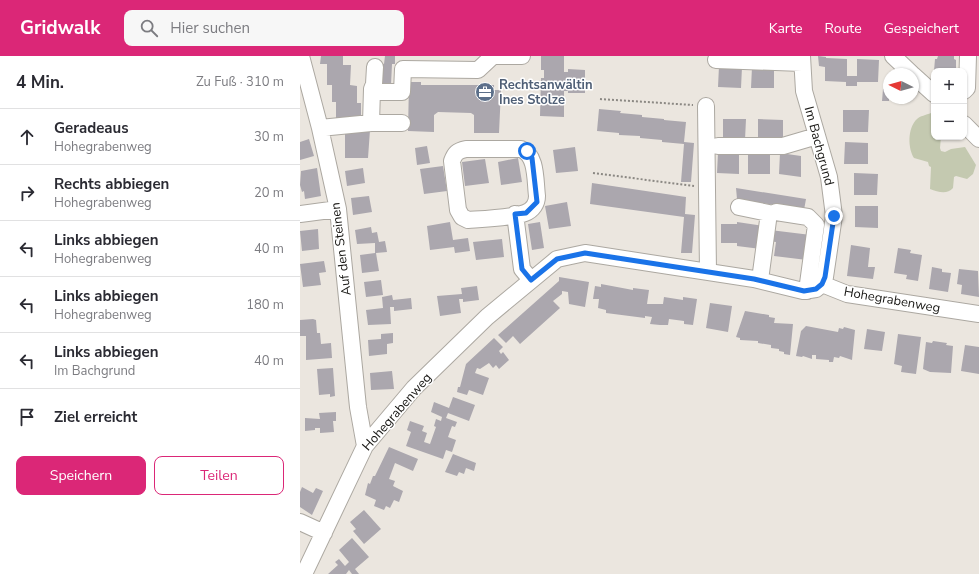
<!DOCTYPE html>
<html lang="de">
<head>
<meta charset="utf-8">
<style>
	:root { --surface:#fff; --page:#f7f7f7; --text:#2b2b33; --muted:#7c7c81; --line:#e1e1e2; --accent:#db2777 }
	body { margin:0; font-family:"Nunito Sans",sans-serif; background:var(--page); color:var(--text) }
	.controls { position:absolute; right:12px; top:12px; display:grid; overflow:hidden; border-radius:8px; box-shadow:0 1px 3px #0004 }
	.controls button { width:36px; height:36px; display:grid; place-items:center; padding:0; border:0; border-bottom:1px solid var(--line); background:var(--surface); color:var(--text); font:20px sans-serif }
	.compass { position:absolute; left:583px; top:12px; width:36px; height:36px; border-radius:50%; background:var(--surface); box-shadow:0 1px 3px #0004; rotate:275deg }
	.stop { position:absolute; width:12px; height:12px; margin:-9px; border:3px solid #1a73e8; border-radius:50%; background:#fff }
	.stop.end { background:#1a73e8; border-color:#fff; box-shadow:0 1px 4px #0008 }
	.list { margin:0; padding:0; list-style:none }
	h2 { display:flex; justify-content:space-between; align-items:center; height:52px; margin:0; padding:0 16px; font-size:17px }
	h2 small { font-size:13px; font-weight:400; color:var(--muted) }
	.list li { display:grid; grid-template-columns:26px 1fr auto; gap:12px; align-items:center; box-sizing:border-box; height:56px; padding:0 16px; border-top:1px solid var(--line) }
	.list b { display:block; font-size:15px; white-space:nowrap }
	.list p { margin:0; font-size:13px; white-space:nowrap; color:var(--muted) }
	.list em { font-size:13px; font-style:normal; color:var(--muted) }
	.actions { display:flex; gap:8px; padding:12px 16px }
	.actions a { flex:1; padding:9px 0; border:1px solid var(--accent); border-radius:8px; text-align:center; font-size:14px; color:var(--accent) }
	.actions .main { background:var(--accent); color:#fff }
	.icon { flex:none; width:22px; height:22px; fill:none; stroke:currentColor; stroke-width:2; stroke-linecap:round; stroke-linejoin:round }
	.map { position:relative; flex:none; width:679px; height:518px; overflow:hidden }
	header { display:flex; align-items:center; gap:24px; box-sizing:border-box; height:56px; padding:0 20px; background:var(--accent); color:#fff }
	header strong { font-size:19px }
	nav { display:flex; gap:22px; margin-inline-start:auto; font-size:14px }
	.search { width:280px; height:36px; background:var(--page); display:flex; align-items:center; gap:10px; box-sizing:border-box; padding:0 14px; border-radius:8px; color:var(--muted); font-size:15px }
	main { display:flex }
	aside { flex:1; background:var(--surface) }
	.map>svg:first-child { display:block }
	.green { fill:#c4c9b0 }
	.building { fill:#aba7ae }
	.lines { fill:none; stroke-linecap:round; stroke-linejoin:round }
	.minor-casing { stroke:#aca8a1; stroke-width:18 }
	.path { stroke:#8b8883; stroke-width:2; stroke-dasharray:2 2; stroke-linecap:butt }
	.minor { stroke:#fff; stroke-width:16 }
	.route { stroke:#1a73e8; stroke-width:5 }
	.labels { text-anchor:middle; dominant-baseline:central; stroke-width:3; stroke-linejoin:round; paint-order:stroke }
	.service-label { font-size:13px; font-weight:bold; fill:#4e5e75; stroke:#fff; text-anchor:start }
	.street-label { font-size:13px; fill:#181714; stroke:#fff }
</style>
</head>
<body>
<header>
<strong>Gridwalk</strong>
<div class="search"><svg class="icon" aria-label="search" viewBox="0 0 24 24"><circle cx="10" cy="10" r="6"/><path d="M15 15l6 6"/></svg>Hier suchen</div>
<nav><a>Karte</a><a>Route</a><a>Gespeichert</a></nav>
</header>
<main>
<aside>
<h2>4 Min.<small>Zu Fuß · 310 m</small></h2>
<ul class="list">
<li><svg class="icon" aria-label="ahead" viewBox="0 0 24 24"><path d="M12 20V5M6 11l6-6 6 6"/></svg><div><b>Geradeaus</b><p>Hohegrabenweg</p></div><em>30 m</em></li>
<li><svg class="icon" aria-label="right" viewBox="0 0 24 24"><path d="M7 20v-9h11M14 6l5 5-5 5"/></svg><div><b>Rechts abbiegen</b><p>Hohegrabenweg</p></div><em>20 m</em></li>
<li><svg class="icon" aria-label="left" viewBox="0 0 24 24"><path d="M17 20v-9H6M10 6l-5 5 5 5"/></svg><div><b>Links abbiegen</b><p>Hohegrabenweg</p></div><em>40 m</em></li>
<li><svg class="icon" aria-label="left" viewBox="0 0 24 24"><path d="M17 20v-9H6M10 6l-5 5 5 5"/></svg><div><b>Links abbiegen</b><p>Hohegrabenweg</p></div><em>180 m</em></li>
<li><svg class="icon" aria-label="left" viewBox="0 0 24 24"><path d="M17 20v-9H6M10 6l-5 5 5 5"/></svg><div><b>Links abbiegen</b><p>Im Bachgrund</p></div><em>40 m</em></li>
<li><svg class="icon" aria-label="arrive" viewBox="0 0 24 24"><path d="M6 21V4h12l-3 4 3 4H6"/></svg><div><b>Ziel erreicht</b></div></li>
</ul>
<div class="actions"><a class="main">Speichern</a><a>Teilen</a></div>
</aside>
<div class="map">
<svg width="679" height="518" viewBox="0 0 679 518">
	<rect width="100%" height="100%" fill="#ebe6df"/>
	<path class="green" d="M631 57H634V81H641L640 92 641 95 645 96 651 93 665 91 676 109 673 118 667 123 656 120 654 121 653 132C647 139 638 136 630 133L631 111 629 110 628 106 614 102C608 93 607 72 617 63 620 60 626 59 631 57Z"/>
	<path class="building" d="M21 0H43V9H51L50 29 57 30V47H61V65H36V46H32V29H27V8H20Z
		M85 0H95V8H92L91 29 81 28 82 8H84Z
		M241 0H264V16H268V13L285 14V37H268V35H264V61L240 60 241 22H244V14H241Z
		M518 0 526 1V2L547 3V20H557V3L579 4 578 26H557V30H546V26L525 25V11L519 10Z
		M638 0H654V3L656 4V15H634L635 3H637Z
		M419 10 442 11 441 32 418 31Z
		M452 11H474V32H451Z
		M109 26H121V29H194V34H201L199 77H174V59L171 57 138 56 134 59V76L108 75Z
		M583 33H589V45H582Z
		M299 53 321 55 320 57 342 59V61L364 63V64L386 66 384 86 394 87 391 126H381L384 88 362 86V84L340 82V80L319 79V77L297 75Z
		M543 54H569L568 76H543Z
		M423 63H446L445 84 423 83Z
		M458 63 483 64V84H458Z
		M45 74H70L68 102H45Z
		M9 83 14 100 0 104V86Z
		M545 86 568 87V108H544Z
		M127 90 130 107 117 109 115 92Z
		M275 91 278 115 256 117 253 94Z
		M418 97H439V118L417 117Z
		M448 97 470 98V118H448Z
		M480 97 501 100V121L479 118Z
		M218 102 222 126 201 129 198 106Z
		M185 103 189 127 165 130 162 106Z
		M143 110 147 135 124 138 120 113Z
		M17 112 21 140 5 143 4 135 2 136 0 129 1 115Z
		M63 112 65 127 47 130 45 115Z
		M554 117 578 118 577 139H554Z
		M292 127 386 141 385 158 395 159 392 197H381L384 161 290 148Z
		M436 132 506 143 504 154 437 143Z
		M69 140 72 156 53 159 51 142Z
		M267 146 271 170 249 173 245 150Z
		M555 150H578V172L555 171Z
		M150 166 153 184 168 182 170 195 155 197 154 191 130 194 127 170Z
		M240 166 244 192 232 194 228 168Z
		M437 166 464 170 461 193 437 190V187H421V168H437Z
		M71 171 72 177 77 176 79 186 85 185 87 196 76 197 79 215 62 217 60 199 75 197V187L57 188 55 174Z
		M18 173 19 193 2 195 0 175Z
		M470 174 511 179 507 204 474 200 476 186 468 185Z
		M202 183 204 201 176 204 173 186Z
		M551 189 570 192 568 211H575L573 223 547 220Z
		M598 192 611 194 610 197 622 199 618 225 606 223 607 219 594 217Z
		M24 205 26 216 19 217 21 229 3 231 0 208Z
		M632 211 642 213V216L651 217 648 236 629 233Z
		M659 213 678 215 679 241 661 238 662 229 657 228Z
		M259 221 289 226 285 251 269 248 268 236 262 235V238L253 245 260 252 220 288 213 280 206 287 198 279 259 225Z
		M81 224 83 239 66 241 64 226Z
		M301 228 333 234V232L349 234 347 248H363L364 241 383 244V241L397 243 393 269 384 268V265L369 263 368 269H360L350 268 352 261 345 260V262L306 257V254L298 252 299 243H293L295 230 301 231Z
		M177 230 179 244 163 246V243H159L161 257 140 260 137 240 162 238 161 232Z
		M92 239 93 244 111 242 112 253 94 255V251H90L91 268 68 269 66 254 83 252 82 241Z
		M410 247 432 250 428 276 406 272Z
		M445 255 469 259V261L475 262 474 267 493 268 490 299 484 298V296L479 295V293L471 292V289L458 287V285L440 284V282L436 281Z
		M13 263 16 264 17 277H20L21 288 31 287 32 302 6 304V280H0V264Z
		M506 270 538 276 539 272 543 273 544 271 555 274 552 304 540 300 539 302 534 301 533 306H529V304L516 303V299H512V303L503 300 502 301 496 300 501 275Z
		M567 273 585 276 582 295 564 293Z
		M93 277V287L87 288V298L69 300 68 284 81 283V278Z
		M598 278 621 281 616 318 601 316 602 310 594 308Z
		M194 282 203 291 199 295 201 298 203 296 209 304 199 313 196 309 193 312 189 307 180 313 177 312 175 317 189 322 183 339 169 334 167 339 157 336 158 331H160L166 308Z
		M633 285 647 287 646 289 653 290 651 317 630 316 623 313 626 286 632 287Z
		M665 289 679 291V318L661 315Z
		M33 312 35 340 30 341V338L19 339 17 313Z
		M92 315 94 333 71 334 70 317Z
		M153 341 175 349 169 365 148 357 146 362 157 366 155 371 152 370 148 381 156 384 152 396 146 394 143 403 106 390 111 376 107 374 110 365 124 370 122 375 127 377 124 386 130 388 136 371 134 370 136 363 141 365 142 361 131 356 134 346 149 352Z
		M36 356V365H33L34 376 20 377V372H15V374L5 375V362L20 363 19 357Z
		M89 391 118 403 113 415 95 407 89 423 95 425 93 430 103 435 99 446 94 444 90 452 86 450 84 454 74 450 76 444 65 439 68 427 70 428 73 420H75Z
		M153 398 176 407 174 415 166 412 164 418 159 416 157 420 145 416Z
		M2 431 13 437 16 432 23 435 12 459 0 451V436Z
		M64 454 81 473 64 488 53 475 56 473 50 466Z
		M52 482 69 501 55 513 59 518H52L49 514 46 518H28L38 509 35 506 39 503 45 510 49 506 39 494Z"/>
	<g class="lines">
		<defs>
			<path id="minor" d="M1 0 20 72 38 153 58 351 65 390
				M193 0H222
				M593 0 612 18
				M416 4 502 7
				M613 19 634 38
				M664 35 667 32 668 0
				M79 36H102L103 13 178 14 193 0
				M406 50 408 216
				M71 67 72 33 74 28 75 11
				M664 68 679 83
				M20 72 71 67H102
				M418 90H483L517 80
				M166 93H221C237 99 235 124 237 140 237 147 233 154 225 157 211 162 183 163 168 164L162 161 158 154 152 105C155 97 157 95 166 93Z
				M439 151 469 157 460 224
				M476 156 508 161 516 169 507 235
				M0 158 38 153
				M215 158 222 213 231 224
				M522 228 547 238 679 258
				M0 466 24 477
				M4 518 65 390 114 332 187 261 257 203 285 197 454 223 503 235 516 233 522 228 525 221 534 160 529 121 504 35 502 0"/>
		</defs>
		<use href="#minor" class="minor-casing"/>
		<path class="path" d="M300 43 393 49
			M293 117 394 130"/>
		<use href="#minor" class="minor"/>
	</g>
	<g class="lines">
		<path class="route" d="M227 95 232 102 237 146 226 157 215 158 222 213 231 224 257 203 285 197 454 223 504 235 516 233 522 228 525 221 534 160"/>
	</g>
	<defs>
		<symbol id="office-disc" viewBox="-11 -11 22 22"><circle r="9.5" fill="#5c6f8a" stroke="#fff"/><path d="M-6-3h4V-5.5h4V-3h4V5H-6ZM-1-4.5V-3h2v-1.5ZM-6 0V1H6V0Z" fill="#fff"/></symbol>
	</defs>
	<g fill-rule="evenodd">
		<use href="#office-disc" x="174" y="25" width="22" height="22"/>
	</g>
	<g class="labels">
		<g class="service-label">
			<text x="199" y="29">Rechtsanwältin<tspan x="199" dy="15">Ines Stolze</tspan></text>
		</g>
		<g class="street-label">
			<text transform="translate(519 90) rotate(75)">Im Bachgrund</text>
			<text transform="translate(41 193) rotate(-97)">Auf den Steinen</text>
			<text transform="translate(592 244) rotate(10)">Hohegrabenweg</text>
			<text transform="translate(97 356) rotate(-49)">Hohegrabenweg</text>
		</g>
	</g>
</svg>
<div class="controls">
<button>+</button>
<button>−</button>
</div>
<svg class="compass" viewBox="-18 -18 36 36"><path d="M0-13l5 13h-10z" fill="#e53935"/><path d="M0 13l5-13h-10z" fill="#7c7c81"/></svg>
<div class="stop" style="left:227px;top:95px"></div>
<div class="stop end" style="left:534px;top:160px"></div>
</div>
</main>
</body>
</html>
